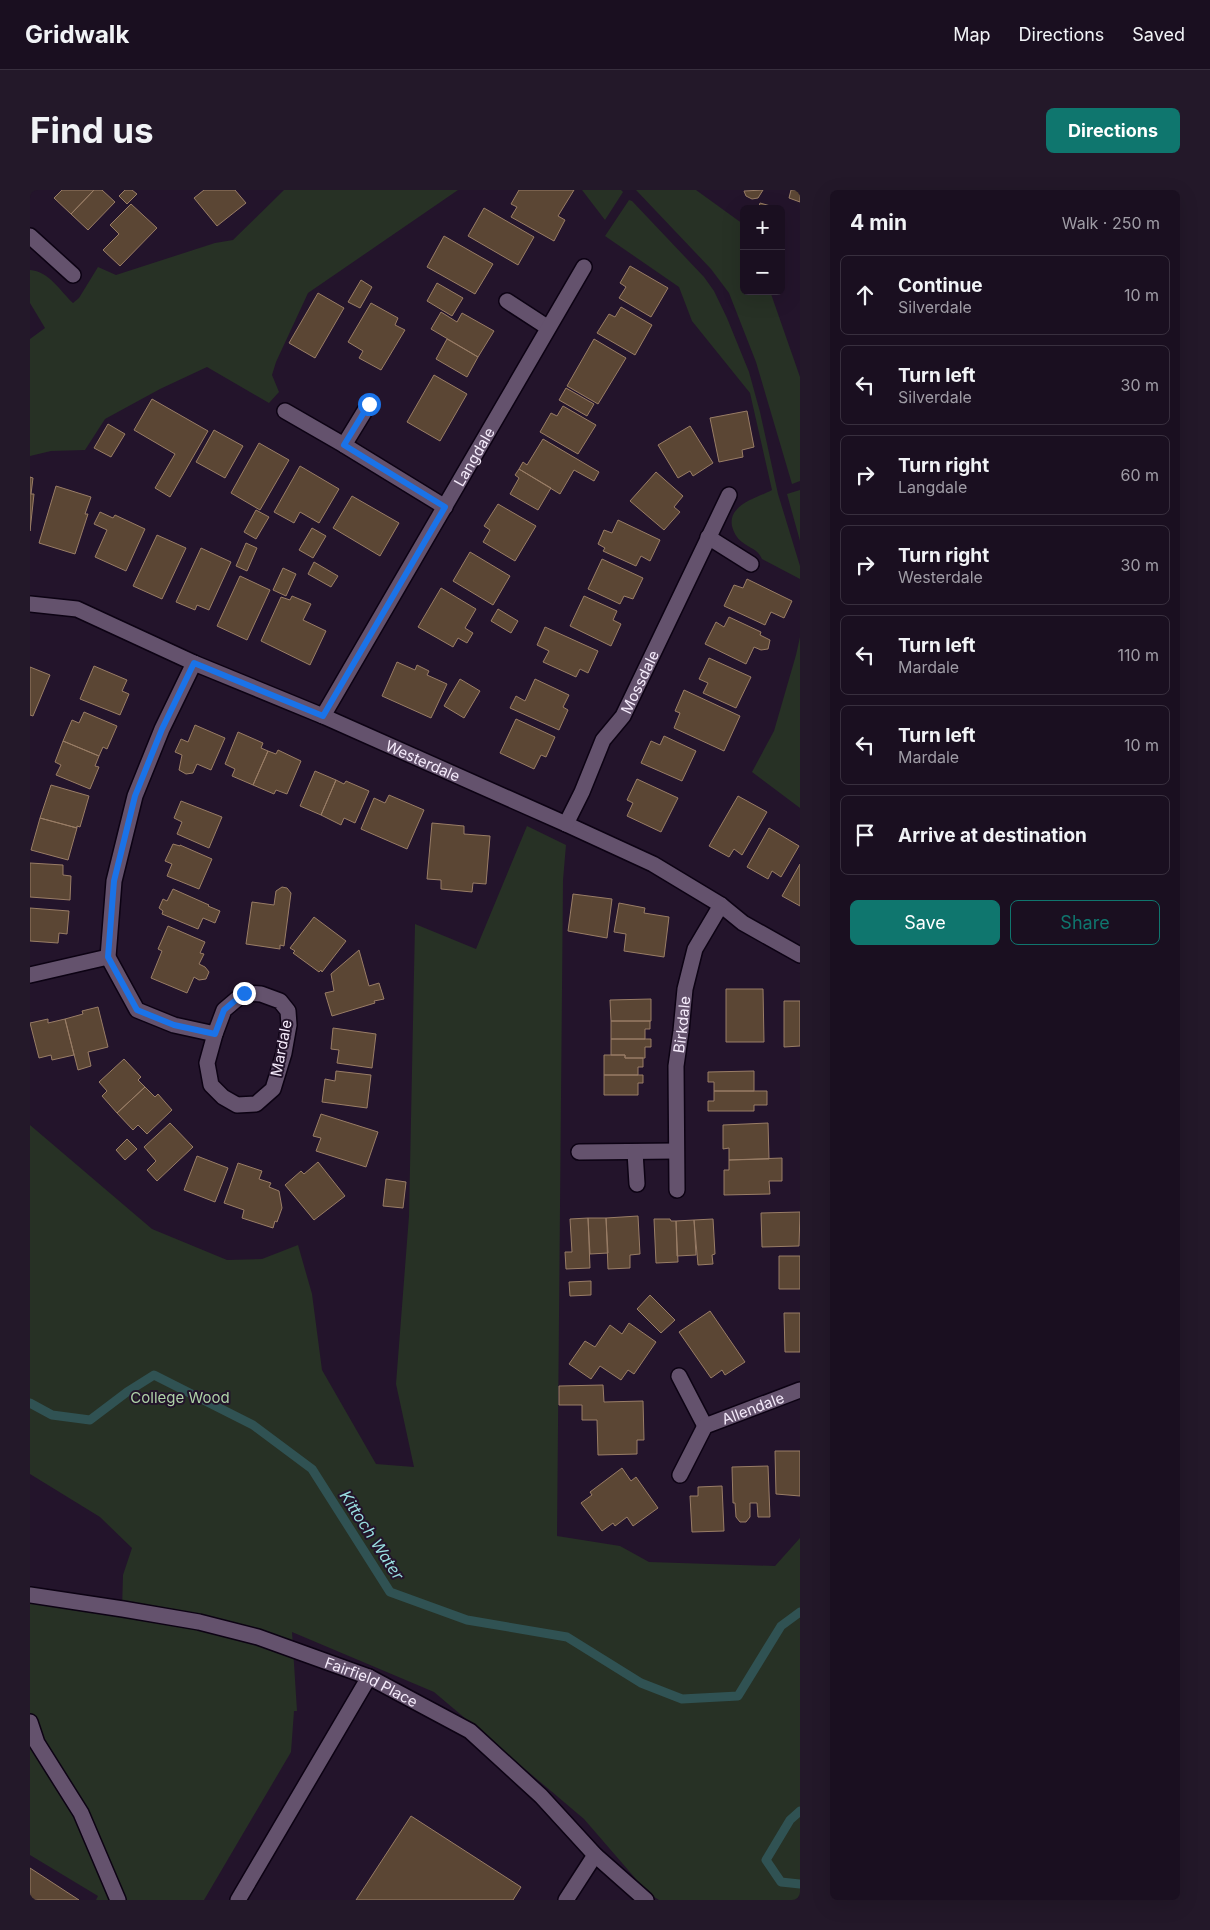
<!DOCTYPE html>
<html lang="en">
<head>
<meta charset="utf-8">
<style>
	:root { --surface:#1a0f20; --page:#231829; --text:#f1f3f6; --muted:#9f9ca5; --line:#382f3e; --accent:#0f766e }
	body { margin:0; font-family:Inter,sans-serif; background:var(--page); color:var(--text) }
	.controls { position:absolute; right:15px; top:15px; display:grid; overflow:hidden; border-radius:8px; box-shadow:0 5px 20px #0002 }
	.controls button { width:45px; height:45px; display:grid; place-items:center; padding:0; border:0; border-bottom:1px solid var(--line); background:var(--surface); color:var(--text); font:25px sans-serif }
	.stop { position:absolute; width:15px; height:15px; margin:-11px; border:4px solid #1a73e8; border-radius:50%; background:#fff }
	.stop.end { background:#1a73e8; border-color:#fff; box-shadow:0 1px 5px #0008 }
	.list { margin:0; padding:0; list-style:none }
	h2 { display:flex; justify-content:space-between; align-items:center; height:65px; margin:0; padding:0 20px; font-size:21px }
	h2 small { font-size:16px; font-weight:400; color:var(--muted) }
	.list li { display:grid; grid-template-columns:32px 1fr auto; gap:15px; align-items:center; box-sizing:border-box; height:80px; margin:0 10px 10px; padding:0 10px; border:1px solid var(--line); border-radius:8px }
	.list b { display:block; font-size:19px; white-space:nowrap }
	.list p { margin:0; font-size:16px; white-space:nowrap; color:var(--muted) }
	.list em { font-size:16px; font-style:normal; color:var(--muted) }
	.actions { display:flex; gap:10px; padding:15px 20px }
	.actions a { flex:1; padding:11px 0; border:1px solid var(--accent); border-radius:8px; text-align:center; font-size:18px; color:var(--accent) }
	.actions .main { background:var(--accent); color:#fff }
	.icon { flex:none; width:28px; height:28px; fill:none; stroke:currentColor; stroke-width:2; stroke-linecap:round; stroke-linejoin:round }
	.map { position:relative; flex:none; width:770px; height:1710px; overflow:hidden; border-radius:8px }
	header { display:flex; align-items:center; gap:30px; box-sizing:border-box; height:70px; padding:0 25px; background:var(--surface); border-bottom:1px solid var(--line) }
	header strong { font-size:24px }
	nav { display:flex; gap:28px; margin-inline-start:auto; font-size:18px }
	.intro { display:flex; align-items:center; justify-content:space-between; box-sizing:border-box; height:120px; padding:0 30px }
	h1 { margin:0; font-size:35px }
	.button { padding:12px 22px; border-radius:8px; background:var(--accent); color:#fff; font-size:18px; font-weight:700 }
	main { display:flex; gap:30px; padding:0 30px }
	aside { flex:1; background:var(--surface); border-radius:8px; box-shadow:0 5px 20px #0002 }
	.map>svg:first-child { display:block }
	.green { fill:#273125 }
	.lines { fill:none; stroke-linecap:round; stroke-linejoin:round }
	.stream { stroke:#305253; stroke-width:9 }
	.building { fill:#5b4634; stroke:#997d66 }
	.minor-casing { stroke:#0c0213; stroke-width:18 }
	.minor { stroke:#64526d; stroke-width:15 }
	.route { stroke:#1a73e8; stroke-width:6 }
	.labels { text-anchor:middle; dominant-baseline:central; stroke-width:4; stroke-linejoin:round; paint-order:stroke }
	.street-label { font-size:15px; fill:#f5ebfb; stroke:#23142b }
	.park-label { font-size:15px; fill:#aed2a7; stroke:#23142b }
	.water-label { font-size:16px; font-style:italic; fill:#98dedf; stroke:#23142b }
</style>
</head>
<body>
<header>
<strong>Gridwalk</strong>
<nav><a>Map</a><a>Directions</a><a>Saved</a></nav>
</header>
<div class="intro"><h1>Find us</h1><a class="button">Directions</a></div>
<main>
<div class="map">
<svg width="770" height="1710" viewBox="0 0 770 1710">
	<rect width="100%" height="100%" fill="#23142b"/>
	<path class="green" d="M254 0H428L278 103 246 172 242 185 249 202 239 213 177 177 130 199 75 229 55 260 21 261 0 266V149L15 138 0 113V80C19 81 30 101 43 113L49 108 68 77 86 85 185 53 203 50Z
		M552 0H591L593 2 575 30Z
		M606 0H666L713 34 714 101H740L770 187V291L762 294 726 172 699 103 681 79Z
		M599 10 602 11 674 87 684 101 697 128 719 182 730 222 748 304 770 376V389L732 369C728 359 719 358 712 352 706 347 704 343 702 336 698 314 728 308 742 300L720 203 662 131 649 97 575 46Z
		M770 300V351L757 304Z
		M770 447V618L722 582 744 541 766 465Z
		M497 636 536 655 533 690 527 1346 590 1356 619 1372 745 1376 770 1348V1710H629L618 1703 554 1629 404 1502 262 1442 267 1521H264L261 1562 174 1710H66L68 1706 0 1665V1406L92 1419 93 1385 102 1358 70 1327 0 1284V935L122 1039 197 1070 232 1069 268 1055 282 1104 292 1180 346 1274 384 1277 366 1194 379 1026 385 734 446 759Z"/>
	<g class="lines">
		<path class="stream" d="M0 1213 22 1225 60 1230 97 1202 124 1185 223 1235 282 1279 360 1402 437 1430 537 1447 611 1493 652 1509 708 1506 751 1436 770 1422
			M770 1621 760 1630 736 1670 751 1692 770 1694"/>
	</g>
	<path class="building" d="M32 0H64L41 24 24 8Z
		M64 0H72L85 12 58 40 41 24Z
		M95 0H102L107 4 97 14 89 6Z
		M174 0H205L216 13 187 36 164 8Z
		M489 0H544L528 26 535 30 524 51 481 27 487 17 481 14Z
		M733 0 728 8 722 9 716 6 714 1Z
		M761 0H770V12L759 8Z
		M730 13 744 17 743 19H728Z
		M101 14 127 38 90 76 73 60 89 44 80 35Z
		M454 18 504 47 488 75 438 46Z
		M414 46 463 74 445 104 397 77Z
		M600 76 638 98 621 127 589 108 596 97 590 93Z
		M331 90 342 97 330 118 318 112Z
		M407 93 433 108 422 126 397 111Z
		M288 103 314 118 285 168 259 153Z
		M341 113 368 128 365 135 375 140 351 180 329 168 333 161 318 152Z
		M591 117 622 135 605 165 567 143 579 124 585 127Z
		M411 122 427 132 432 123 464 141 448 167 401 139Z
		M417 149 448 167 437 187 406 169Z
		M564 149 596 168 568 214 537 196Z
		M404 185 437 204 410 251 377 232Z
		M536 198 564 214 557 226 529 210Z
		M122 209 178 241 140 307 125 298 145 264 104 240Z
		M533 216 566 235 548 264 510 242 521 223 527 226Z
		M717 221 724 257 712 260 713 267 689 272 680 228Z
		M78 234 95 244 81 267 64 258Z
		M660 236 683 273 663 286 660 281 648 288 628 255Z
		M184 240 213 256 195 288 166 272Z
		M513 249 569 282 564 291 544 280 530 304 489 279 493 272 497 275Z
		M229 253 259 270 230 320 201 303Z
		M270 276 309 299 289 333 270 322 264 333 244 322Z
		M489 279 521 298 508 320 480 304 489 288 485 285Z
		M626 282 653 306 644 317 650 322 634 340 600 311Z
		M0 287 3 288 1 304H4L0 341Z
		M26 296 61 307 55 324H58L45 364 9 353Z
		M322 306 369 333 350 366 303 338Z
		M468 314 506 336 485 371 453 352 460 340 454 336Z
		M226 320 239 327 226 349 214 342Z
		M70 322 83 328 85 325 115 339 96 381 65 367 77 340 64 334Z
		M588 330 630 350 620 371 611 366 606 376 573 361 575 358 568 354 574 340 582 343Z
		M282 338 296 346 283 368 269 360Z
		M127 345 156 358 132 409 103 396Z
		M216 353 227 358 217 381 206 376Z
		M171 358 201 372 179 420 167 415 165 420 146 412Z
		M440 362 480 386 463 415 423 391Z
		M572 369 613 388 603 409 594 406 590 414 558 399Z
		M284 372 308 386 301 397 278 384Z
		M253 378 266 384 256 406 243 400Z
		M210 386 240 400 217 450 187 436Z
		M717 389 762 411 754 428 741 422 735 435 694 416 704 395 713 398Z
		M411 398 446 419 435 438 443 443 437 453 428 448 423 457 388 437Z
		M262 406 281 414 273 430 296 441 280 475 231 451 251 407 260 410Z
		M554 406 587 421 583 430 591 434 581 456 540 436Z
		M468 419 488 431 481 443 461 431Z
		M699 427 731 442 730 445 740 450 738 459 731 460 724 457 716 474 675 454 686 432 694 437Z
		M515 437 568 461 558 483 550 479 546 487 513 472 519 461 507 455Z
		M679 468 721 487 706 518 673 503 678 493 669 489Z
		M367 472 385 480 387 475 399 481 397 485 417 494 401 528 352 506Z
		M64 476 97 490 92 501 99 504 90 525 50 509Z
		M0 477 20 485 3 526 0 525Z
		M430 489 450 501 434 528 414 516Z
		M505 489 539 505 533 517 538 520 529 540 480 518 486 506 495 511Z
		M654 500 710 526 694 561 644 538 650 523 645 521Z
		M54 522 87 536 77 559 73 557 69 566 33 551 42 530 49 533Z
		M486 529 525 547 516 567 511 565 504 579 470 563Z
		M165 535 195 548 181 580 167 574 163 583 156 584 149 580 152 565 145 562 151 549 158 552Z
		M208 542 233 553 231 558 238 561 223 595 202 586 205 579 195 574Z
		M634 546 666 561 652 591 611 573 621 551 630 555Z
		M33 551 69 566 65 576 69 577 60 599 26 585 31 575 25 572Z
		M248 560 271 571 257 604 246 600 244 604 223 595 238 561 246 564Z
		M285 581 306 590 291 625 270 616Z
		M607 589 648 608 631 642 597 626 603 613 597 610Z
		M306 590 314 594 316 591 339 601 325 633 314 628 311 635 291 625Z
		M21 595 59 606 50 637 47 636V638L10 628Z
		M359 605 394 620 377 659 331 639 344 608 355 613Z
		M708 606 737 622 712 665 704 659 699 667 679 656Z
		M151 611 192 627 179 658 147 644 152 632 144 628Z
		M10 628 47 638 38 670 1 660Z
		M402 633 434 636V644L460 646 456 694 443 693 442 702 411 699V690L397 689Z
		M739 638 769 656 751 687 742 681 738 689 717 677Z
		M143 654 150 656V655L182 669 169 699 137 686 142 674 135 671Z
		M0 673 33 675V685L41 686 40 710 0 707Z
		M770 674V716L752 706Z
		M252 697 257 698 261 703 254 756 250 755V759L216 754 222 712 244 715 246 701Z
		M143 699 179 715 178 716 190 721 185 733 173 728 168 739 132 724 133 721 129 718 133 709 137 711Z
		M543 704 582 709 577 748 538 741Z
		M589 713 615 718 614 723 639 727 634 767 594 761 596 744 584 742Z
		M0 718 39 721 37 744 29 743 28 753 0 751Z
		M284 727 316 751 292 782 291 780 289 782 263 763 265 761 260 758Z
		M138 736 175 752 170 763 174 764 169 774 175 777 179 782 176 789 169 790 164 787 157 803 121 788 132 761 128 759Z
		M329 760 339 796 349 793 354 809 344 811 345 813 302 826 295 803 304 801 301 784Z
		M696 799H733L734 852H696Z
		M621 809V831H581L580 810Z
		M754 811H770V856L754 857Z
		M68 817 78 857 58 862 61 876 48 880 35 829 53 824 52 821Z
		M18 829V833L35 829 44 865 22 870 21 865 9 868 0 833Z
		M581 831H620V839H615V849H581Z
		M303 838 346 844 342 878 307 873 309 860 301 859Z
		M581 849H621V857H615V868H595V865H581Z
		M574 865H595V868H613V877H608V885H574Z
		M94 869 111 887 108 890 115 897 87 923 72 906 77 901 69 892Z
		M306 881 341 885 337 918 292 912 295 889 305 891Z
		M724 881V901H684V892H678V882Z
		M574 885H613V893H608V905H574Z
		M115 897 125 907 128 904 142 920 117 944 108 935 103 940 87 923Z
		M684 901H737V915H724V921H678V911H684Z
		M291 924 348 942 336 977 286 961 291 948 283 946Z
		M140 933 163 957 127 991 117 980 126 971 114 957Z
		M738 933 739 969 699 970V958L693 959V935Z
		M97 949 107 959 95 970 86 960Z
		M167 966 198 978 185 1012 154 1000Z
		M752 968V991H739L740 1004 694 1005V980H699V970Z
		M288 972 315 1006 284 1030 255 995 271 981 274 984Z
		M208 973 232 981 229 989 241 993 239 997 249 1001 252 1018 247 1032 245 1031 243 1038 212 1028 214 1020 194 1013Z
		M356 989 376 992 373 1018 353 1016Z
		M770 1022 769 1056 732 1057 731 1023Z
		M608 1026 610 1064 600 1065V1078L578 1079 576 1028Z
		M558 1028H576L578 1063 560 1064Z
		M558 1028 560 1078 536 1079 535 1062H542L540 1029Z
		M624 1029H640L641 1031H646L648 1072 626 1073Z
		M683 1029 685 1064 682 1065 683 1074 668 1075 664 1030Z
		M664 1030 666 1065 647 1066 646 1031Z
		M749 1066H770V1099H749Z
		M561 1091V1105L540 1106 539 1092Z
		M620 1105 645 1130 631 1143 607 1119Z
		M680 1121 715 1172 695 1185 692 1180 681 1188 649 1142Z
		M754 1123H770V1162H755Z
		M599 1133 626 1152 604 1184 598 1180 591 1190 570 1176 561 1189 539 1174 555 1151 565 1157 580 1135 592 1144Z
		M573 1195 574 1212 613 1211 614 1250H607V1264L568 1265 567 1230H552V1215H529V1196Z
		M745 1261H770V1306L746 1304Z
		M738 1276 740 1327H728L727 1313H720V1327L716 1332H710L706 1327 705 1313H703L702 1277Z
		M592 1278 601 1291 606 1287 628 1318 603 1336 597 1327 585 1336 583 1333 572 1341 551 1313 562 1305 560 1302Z
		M692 1296 694 1341 662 1342 660 1306H668V1297Z
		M381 1626 491 1697 483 1710H326Z
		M0 1678 49 1710H0Z"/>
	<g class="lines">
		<defs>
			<g id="minor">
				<path d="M0 46 43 85"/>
				<path d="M477 111 517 137"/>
				<path d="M255 221 314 255 415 317"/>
				<path d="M314 255 339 214"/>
				<path d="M678 347 721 374"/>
				<path id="s1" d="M0 414 47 419 164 473 293 526 536 634 623 674 691 715 713 733 770 765"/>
				<path d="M164 473 132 539 105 606 84 691 78 767 107 820 144 835 185 844"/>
				<path id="s2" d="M293 526 554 77"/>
				<path id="s3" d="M536 634 552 602 573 550 593 526 699 305"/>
				<path d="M0 785 78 767"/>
				<path d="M214 803 231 804 250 811 258 821 259 835 254 863 243 899 226 914 207 915 193 907 181 895 177 873 185 844 194 820Z"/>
				<path d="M549 962 646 961"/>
				<path d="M605 962 607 994"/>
				<path id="s4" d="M647 1000 646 876 651 841 655 799 665 759 691 715"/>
				<path d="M649 1186 675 1236"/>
				<path id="s5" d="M650 1285 675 1236 770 1200"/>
				<path id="s6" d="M0 1405 93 1419 169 1432 228 1447 339 1487 440 1541 511 1606 565 1665 616 1710"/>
				<path d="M0 1532 7 1553 51 1623 88 1710"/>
				<path d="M208 1710 339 1487"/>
				<path d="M536 1710 565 1665"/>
			</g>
		</defs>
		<use href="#minor" class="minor-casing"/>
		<use href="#minor" class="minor"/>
	</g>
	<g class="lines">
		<path class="route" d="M214 803 194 820 185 844 144 835 107 820 78 767 84 691 105 606 132 539 164 473 293 526 415 317 314 255 339 214"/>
	</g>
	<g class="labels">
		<g class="street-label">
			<text stroke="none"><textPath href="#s2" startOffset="300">Langdale</textPath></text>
			<text stroke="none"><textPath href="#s3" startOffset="161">Mossdale</textPath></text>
			<text stroke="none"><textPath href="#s1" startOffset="425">Westerdale</textPath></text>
			<text stroke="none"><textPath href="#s4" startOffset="166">Birkdale</textPath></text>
			<text transform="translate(251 858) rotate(-79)">Mardale</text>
			<text stroke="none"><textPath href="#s5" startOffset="106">Allendale</textPath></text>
			<text stroke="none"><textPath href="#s6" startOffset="354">Fairfield Place</textPath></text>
		</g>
		<g class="park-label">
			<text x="150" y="1207">College Wood</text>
		</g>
		<g class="water-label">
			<text transform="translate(342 1345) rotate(57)">Kittoch Water</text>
		</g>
	</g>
</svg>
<div class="controls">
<button>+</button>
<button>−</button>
</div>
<div class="stop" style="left:339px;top:214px"></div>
<div class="stop end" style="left:214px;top:803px"></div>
</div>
<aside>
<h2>4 min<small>Walk · 250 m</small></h2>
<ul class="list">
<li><svg class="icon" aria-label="ahead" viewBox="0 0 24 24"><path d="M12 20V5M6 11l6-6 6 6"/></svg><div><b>Continue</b><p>Silverdale</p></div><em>10 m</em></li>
<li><svg class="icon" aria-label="left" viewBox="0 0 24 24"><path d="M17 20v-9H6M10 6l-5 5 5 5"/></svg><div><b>Turn left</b><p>Silverdale</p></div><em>30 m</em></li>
<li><svg class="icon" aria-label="right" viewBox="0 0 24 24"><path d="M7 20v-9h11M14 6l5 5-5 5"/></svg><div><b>Turn right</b><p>Langdale</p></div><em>60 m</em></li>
<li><svg class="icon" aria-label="right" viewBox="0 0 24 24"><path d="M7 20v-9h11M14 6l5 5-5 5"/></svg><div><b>Turn right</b><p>Westerdale</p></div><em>30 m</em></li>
<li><svg class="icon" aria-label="left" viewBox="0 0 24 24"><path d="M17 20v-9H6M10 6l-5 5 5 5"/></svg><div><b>Turn left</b><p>Mardale</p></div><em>110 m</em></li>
<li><svg class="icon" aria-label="left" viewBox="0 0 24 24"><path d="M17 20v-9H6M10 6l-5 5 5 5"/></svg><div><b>Turn left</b><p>Mardale</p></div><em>10 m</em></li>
<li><svg class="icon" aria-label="arrive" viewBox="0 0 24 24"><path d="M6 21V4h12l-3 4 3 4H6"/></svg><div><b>Arrive at destination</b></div></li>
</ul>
<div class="actions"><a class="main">Save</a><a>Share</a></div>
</aside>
</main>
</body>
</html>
